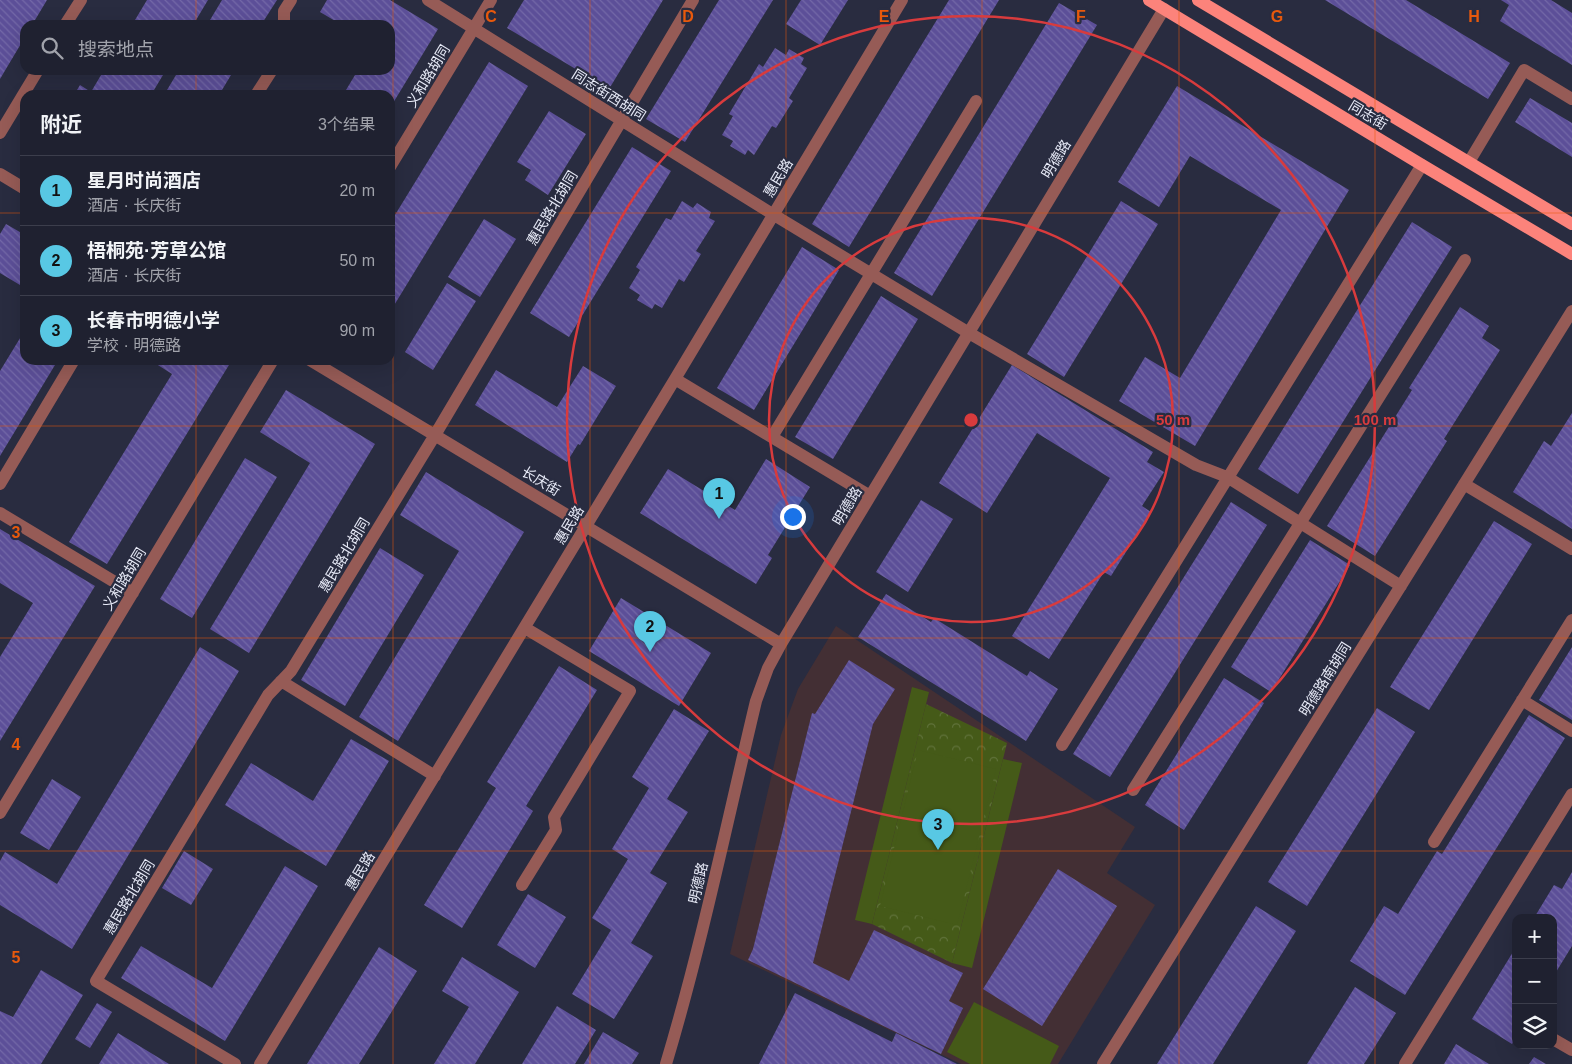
<!DOCTYPE html>
<html lang="zh">
<head>
<meta charset="utf-8">
<style>
	:root { --surface:#1f2130; --page:#2c2e3c; --text:#f1f3f6; --muted:#a1a3ab; --line:#3c3e4c; --accent:#58c8e4 }
	body { margin:0; font-family:Arial,"Noto Sans SC",sans-serif; background:var(--page); color:var(--text) }
	.controls { position:absolute; right:15px; bottom:15px; display:grid; overflow:hidden; border-radius:10px; box-shadow:0 5px 20px #0002 }
	.controls button { width:45px; height:45px; display:grid; place-items:center; padding:0; border:0; border-bottom:1px solid var(--line); background:var(--surface); color:var(--text); font:25px sans-serif }
	.you { position:absolute; left:792px; top:516px; width:18px; height:18px; margin:-12px; border:4px solid #fff; border-radius:50%; background:#1a73e8; box-shadow:0 0 0 8px #1a73e833 }
	.badge { display:grid; place-items:center; width:32px; height:32px; border-radius:50%; background:var(--accent); color:#111; font-size:16px; font-weight:700 }
	.pin { position:absolute; translate:-50% -41px; filter:drop-shadow(0 1px 2px #0008) }
	.pin::after { content:''; position:absolute; top:26px; width:18px; height:15px; background:inherit; clip-path:polygon(0 0,100% 0,50% 100%) }
	.list { margin:0; padding:0; list-style:none }
	h2 { display:flex; justify-content:space-between; align-items:center; height:65px; margin:0; padding:0 20px; font-size:21px }
	h2 small { font-size:16px; font-weight:400; color:var(--muted) }
	.list li { display:grid; grid-template-columns:32px 1fr auto; gap:15px; align-items:center; box-sizing:border-box; height:70px; padding:0 20px; border-top:1px solid var(--line) }
	.list b { display:block; font-size:19px; white-space:nowrap }
	.list p { margin:0; font-size:16px; white-space:nowrap; color:var(--muted) }
	.list em { font-size:16px; font-style:normal; color:var(--muted) }
	.icon { flex:none; width:28px; height:28px; fill:none; stroke:currentColor; stroke-width:2; stroke-linecap:round; stroke-linejoin:round }
	.map { position:relative; flex:none; width:1572px; height:1064px; overflow:hidden }
	.search { position:absolute; background:var(--surface); box-shadow:0 5px 20px #0002; left:20px; top:20px; width:375px; height:55px; display:flex; align-items:center; gap:12px; box-sizing:border-box; padding:0 18px; border-radius:15px; color:var(--muted); font-size:19px }
	.panel { position:absolute; background:var(--surface); box-shadow:0 5px 20px #0002; left:20px; top:90px; width:375px; height:275px; border-radius:15px }
	.map>svg:first-child { display:block }
	.education { fill:#432f34 }
	.park { fill:url(#park-crowns) }
	.pitch { fill:#455a18 }
	.building { fill:url(#building-back-hatch) }
	.lines { fill:none; stroke-linecap:round; stroke-linejoin:round }
	.minor { stroke:#965b56; stroke-width:12 }
	.major { stroke:#fc837b; stroke-width:12 }
	.grid { fill:none; stroke:#e8590c; stroke-width:1; stroke-opacity:0.55 }
	.ring { fill:none; stroke:#d83b3d; stroke-width:2.5 }
	.labels { text-anchor:middle; dominant-baseline:central; stroke-width:4.5; stroke-linejoin:round; paint-order:stroke }
	.street-label { font-size:14px; fill:#e7eaf7; stroke:#292c40 }
	.grid-label { font-size:16px; text-anchor:middle; font-weight:bold; fill:#e8590c; stroke:#292c40; stroke-width:4.5; stroke-linejoin:round; paint-order:stroke }
	.centre { fill:#d83b3d; stroke:#292c40; stroke-width:2.5 }
	.ring-label { font-size:15px; text-anchor:middle; font-weight:bold; fill:#d83b3d; stroke:#292c40; stroke-width:4.5; stroke-linejoin:round; paint-order:stroke }
</style>
</head>
<body>
<div class="map">
<svg width="1572" height="1064" viewBox="0 0 1572 1064">
	<defs>
		<pattern id="park-crowns" width="20" height="18" patternUnits="userSpaceOnUse" patternTransform="scale(1.25)"><rect width="20" height="18" fill="#455a18"/><path d="M2 6a3 3 0 1 1 6 0M12 15a3 3 0 1 1 6 0" fill="none" stroke="#60723a"/></pattern>
		<pattern id="building-back-hatch" width="6" height="6" patternUnits="userSpaceOnUse" patternTransform="scale(1.25)"><rect width="6" height="6" fill="#5c4f98"/><path d="M-1 5l2 2M0 0l6 6M5-1l2 2" fill="none" stroke="#7368a7"/></pattern>
	</defs>
	<rect width="100%" height="100%" fill="#292c40"/>
	<path class="education" d="M836 626 1135 827 1107 873 1155 905 1058 1064H961L730 954 781 735 798 689Z"/>
	<path class="park" d="M926 704 1007 743 952 963 872 924Z"/>
	<path class="pitch" d="M912 687 929 692 872 924 855 920Z
		M918 750 996 769 957 925 880 906Z
		M1003 759 1022 763 972 968 952 963Z
		M974 1002 1059 1046 1050 1064H970L947 1052Z"/>
	<path class="building" d="M0 0H47L32 25H25V37L0 79Z
		M147 0H208L193 25H132Z
		M222 0H277L261 25H207Z
		M327 0H390L438 29 390 108V95H343L358 70H390V25H342L320 12Z
		M524 0H663L609 89 507 28Z
		M719 0H773L685 142 646 119Z
		M801 0H848L820 45 786 24Z
		M949 0H999L849 247 812 224Z
		M1325 0H1406L1510 63 1488 99Z
		M1501 0H1551L1572 13V65L1500 21 1509 5Z
		M1059 3 1097 25 932 296 894 273Z
		M775 48 786 55 789 49 804 58 801 64 807 68 789 98 793 101 776 128 772 126 754 155 748 150 745 155 730 146 733 141 722 135 733 116 729 114 759 64 763 67Z
		M489 62 528 86 390 312V223Z
		M104 70H166L151 95H74L80 85 91 92Z
		M179 70H234L219 95H164Z
		M1177 86 1349 190 1195 446 1119 401 1145 357 1180 378 1281 210 1190 156 1159 207 1118 182Z
		M1530 98 1572 123V157L1515 122Z
		M549 111 586 134 548 195 525 180 531 170 517 162Z
		M632 147 671 171 569 337 530 313Z
		M682 201 693 208 697 203 711 212 709 218 715 221 696 251 701 254 684 282 679 279 662 308 655 304 652 309 637 300 640 295 629 288 640 270 636 267 666 218 671 220Z
		M1121 201 1158 224 1064 377 1027 354Z
		M484 219 516 239 480 297 448 277Z
		M1412 222 1452 247 1298 494 1258 469Z
		M6 224 25 235V288L0 273V234Z
		M802 247 839 270 754 410 717 388Z
		M447 283 476 301 433 370 405 352Z
		M881 296 918 319 833 459 795 437Z
		M1460 307 1489 326 1482 338 1500 350 1444 439 1447 441 1375 556 1327 526 1412 390 1409 388Z
		M25 330V360H58L0 456V371Z
		M150 360H232L107 564 69 542 172 374Z
		M1012 365 1153 452 1147 462 1164 472 1142 506 1151 512 1111 576 1104 572 1049 659 1012 636 1110 478 1037 433 987 513 939 483Z
		M583 366 616 386 580 445 578 444 567 462 475 405 496 370 557 407Z
		M286 390 375 444 249 653 210 629 310 463 260 432Z
		M1572 413V529L1513 492 1544 441 1551 446Z
		M245 458 277 477 192 618 160 599Z
		M766 459 810 487 768 555 772 558 756 584 640 513 668 469 735 510Z
		M426 472 524 532 398 741 359 717 459 551 400 515Z
		M921 500 953 519 908 592 876 572Z
		M1231 502 1267 525 1110 777 1073 754Z
		M1494 521 1532 544 1429 710 1390 687Z
		M0 529 95 586 0 741V657L33 603 0 583Z
		M1310 540 1350 565 1271 692 1231 667Z
		M380 548 424 575 345 706 301 680Z
		M886 594 931 622 934 618 1027 676 1030 671 1058 689 1026 741 858 637Z
		M621 598 711 653 679 706 589 651Z
		M200 647 239 671 72 949 0 905V861L5 852 57 884Z
		M1572 647V720L1539 700Z
		M849 660 895 689 873 724 813 963 849 981 874 930 963 973 949 1001 963 1008 941 1054 748 960 753 949 812 713 815 714Z
		M559 666 597 690 526 806 533 811 462 928 424 905 496 788 487 782Z
		M1224 678 1264 703 1184 830 1145 805Z
		M1377 708 1415 732 1307 906 1268 882Z
		M674 709 709 731 667 799 688 812 650 873 667 883 631 943 653 956 614 1019 572 994 611 930 592 918 628 859 612 849 649 788 632 777Z
		M1529 715 1565 738 1405 995 1350 961 1384 906 1398 914 1437 851 1442 854Z
		M351 739 389 761 326 866 225 805 251 763 313 801Z
		M52 779 81 797 49 850 20 833Z
		M184 851 213 869 191 905 162 888Z
		M285 866 318 886 225 1041 121 978 141 946 212 988Z
		M1058 869 1117 906 1042 1026 983 989Z
		M1572 872V946L1553 977V918H1534L1554 885 1562 889Z
		M528 894 566 917 535 968 497 945Z
		M1256 906 1296 931 1213 1064H1157Z
		M379 947 417 971 359 1064H307Z
		M1516 947V1038L1512 1044 1472 1019Z
		M462 957 519 992 475 1064H434L469 1007 442 991Z
		M41 970 83 995 41 1064H0V1011L13 1017Z
		M1355 987 1396 1013 1364 1064H1307Z
		M795 993 892 1042 896 1033 957 1064H759Z
		M97 1003 112 1012 90 1048 75 1039Z
		M557 1006 596 1030 575 1064H522Z
		M603 1032 639 1053 632 1064H584Z
		M118 1033 169 1064H99Z
		M1456 1044 1489 1064H1444Z
		M1534 1057 1546 1064H1529Z"/>
	<g class="lines">
		<path class="minor" d="M428 0 774 215 969 333 1196 465 1227 477 1401 586
			M65 25 81 0
			M284 25V11L291 0
			M256 95 272 70
			M0 133 38 70
			M1469 162 1524 70 1572 99
			M390 167 491 0
			M0 174 25 189
			M310 360 781 644
			M675 379 870 496
			M772 437 976 101
			M0 484 74 360
			M1464 484 1572 549
			M0 513 133 593
			M281 681 435 776
			M1522 700 1572 731
			M1062 745 1422 165
			M1133 790 1465 260
			M0 813 273 360
			M1434 842 1572 620
			M522 885 556 830 554 817 630 691 525 628
			M1553 1039 1572 1050
			M235 1064 96 981 268 695 291 671 435 435 693 0
			M260 1064 675 379 902 0
			M666 1064C702 944 727 822 756 701L768 668 781 644 1164 9
			M1103 1064 1572 311
			M1405 1064 1572 794"/>
		<path class="major" d="M1149 0 1422 165 1572 254
			M1198 0 1572 224"/>
	</g>
	<path class="grid" d="M196 0V25M393 0V1064M590 0V1064M786 0V1064M982 0V1064M1179 0V1064M1375 0V1064M196 70V95M0 213H25M390 213H1572M196 360V1064M0 426H1572M0 638H1572M0 851H1572"/>
	<g class="ring">
		<circle cx="971" cy="420" r="202"/>
		<circle cx="971" cy="420" r="404"/>
	</g>
	<g class="labels">
		<g class="street-label">
			<text transform="translate(428 76) rotate(-59)">义和路胡同</text>
			<text transform="translate(609 95) rotate(32)">同志街西胡同</text>
			<text transform="translate(1368 115) rotate(31)">同志街</text>
			<text transform="translate(1056 159) rotate(-59)">明德路</text>
			<text transform="translate(778 178) rotate(-59)">惠民路</text>
			<text transform="translate(552 208) rotate(-59)">惠民路北胡同</text>
			<text transform="translate(541 481) rotate(31)">长庆街</text>
			<text transform="translate(847 506) rotate(-59)">明德路</text>
			<text transform="translate(569 525) rotate(-59)">惠民路</text>
			<text transform="translate(344 555) rotate(-59)">惠民路北胡同</text>
			<text transform="translate(124 579) rotate(-59)">义和路胡同</text>
			<text transform="translate(1325 679) rotate(-58)">明德路南胡同</text>
			<text transform="translate(360 871) rotate(-59)">惠民路</text>
			<text transform="translate(698 883) rotate(-77)">明德路</text>
			<text transform="translate(129 897) rotate(-59)">惠民路北胡同</text>
		</g>
	</g>
	<g class="grid-label">
		<text x="491" y="22">C</text>
		<text x="688" y="22">D</text>
		<text x="884" y="22">E</text>
		<text x="1081" y="22">F</text>
		<text x="1277" y="22">G</text>
		<text x="1474" y="22">H</text>
		<text x="16" y="538">3</text>
		<text x="16" y="750">4</text>
		<text x="16" y="963">5</text>
	</g>
	<circle cx="971" cy="420" r="8" class="centre"/>
	<g class="ring-label">
		<text x="1173" y="425">50 m</text>
		<text x="1375" y="425">100 m</text>
	</g>
</svg>
<div class="controls">
<button>+</button>
<button>−</button>
<button><svg class="icon" aria-label="layers" viewBox="0 0 24 24"><path d="M12 4l9 5-9 5-9-5zM3 14l9 5 9-5"/></svg></button>
</div>
<div class="you"></div>
<div class="pin badge" style="left:719px;top:519px">1</div>
<div class="pin badge" style="left:650px;top:652px">2</div>
<div class="pin badge" style="left:938px;top:850px">3</div>
<div class="search"><svg class="icon" aria-label="search" viewBox="0 0 24 24"><circle cx="10" cy="10" r="6"/><path d="M15 15l6 6"/></svg>搜索地点</div>
<section class="panel">
<h2>附近<small>3个结果</small></h2>
<ul class="list">
<li><span class="badge">1</span><div><b>星月时尚酒店</b><p>酒店 · 长庆街</p></div><em>20 m</em></li>
<li><span class="badge">2</span><div><b>梧桐苑·芳草公馆</b><p>酒店 · 长庆街</p></div><em>50 m</em></li>
<li><span class="badge">3</span><div><b>长春市明德小学</b><p>学校 · 明德路</p></div><em>90 m</em></li>
</ul>
</section>
</div>
</body>
</html>
